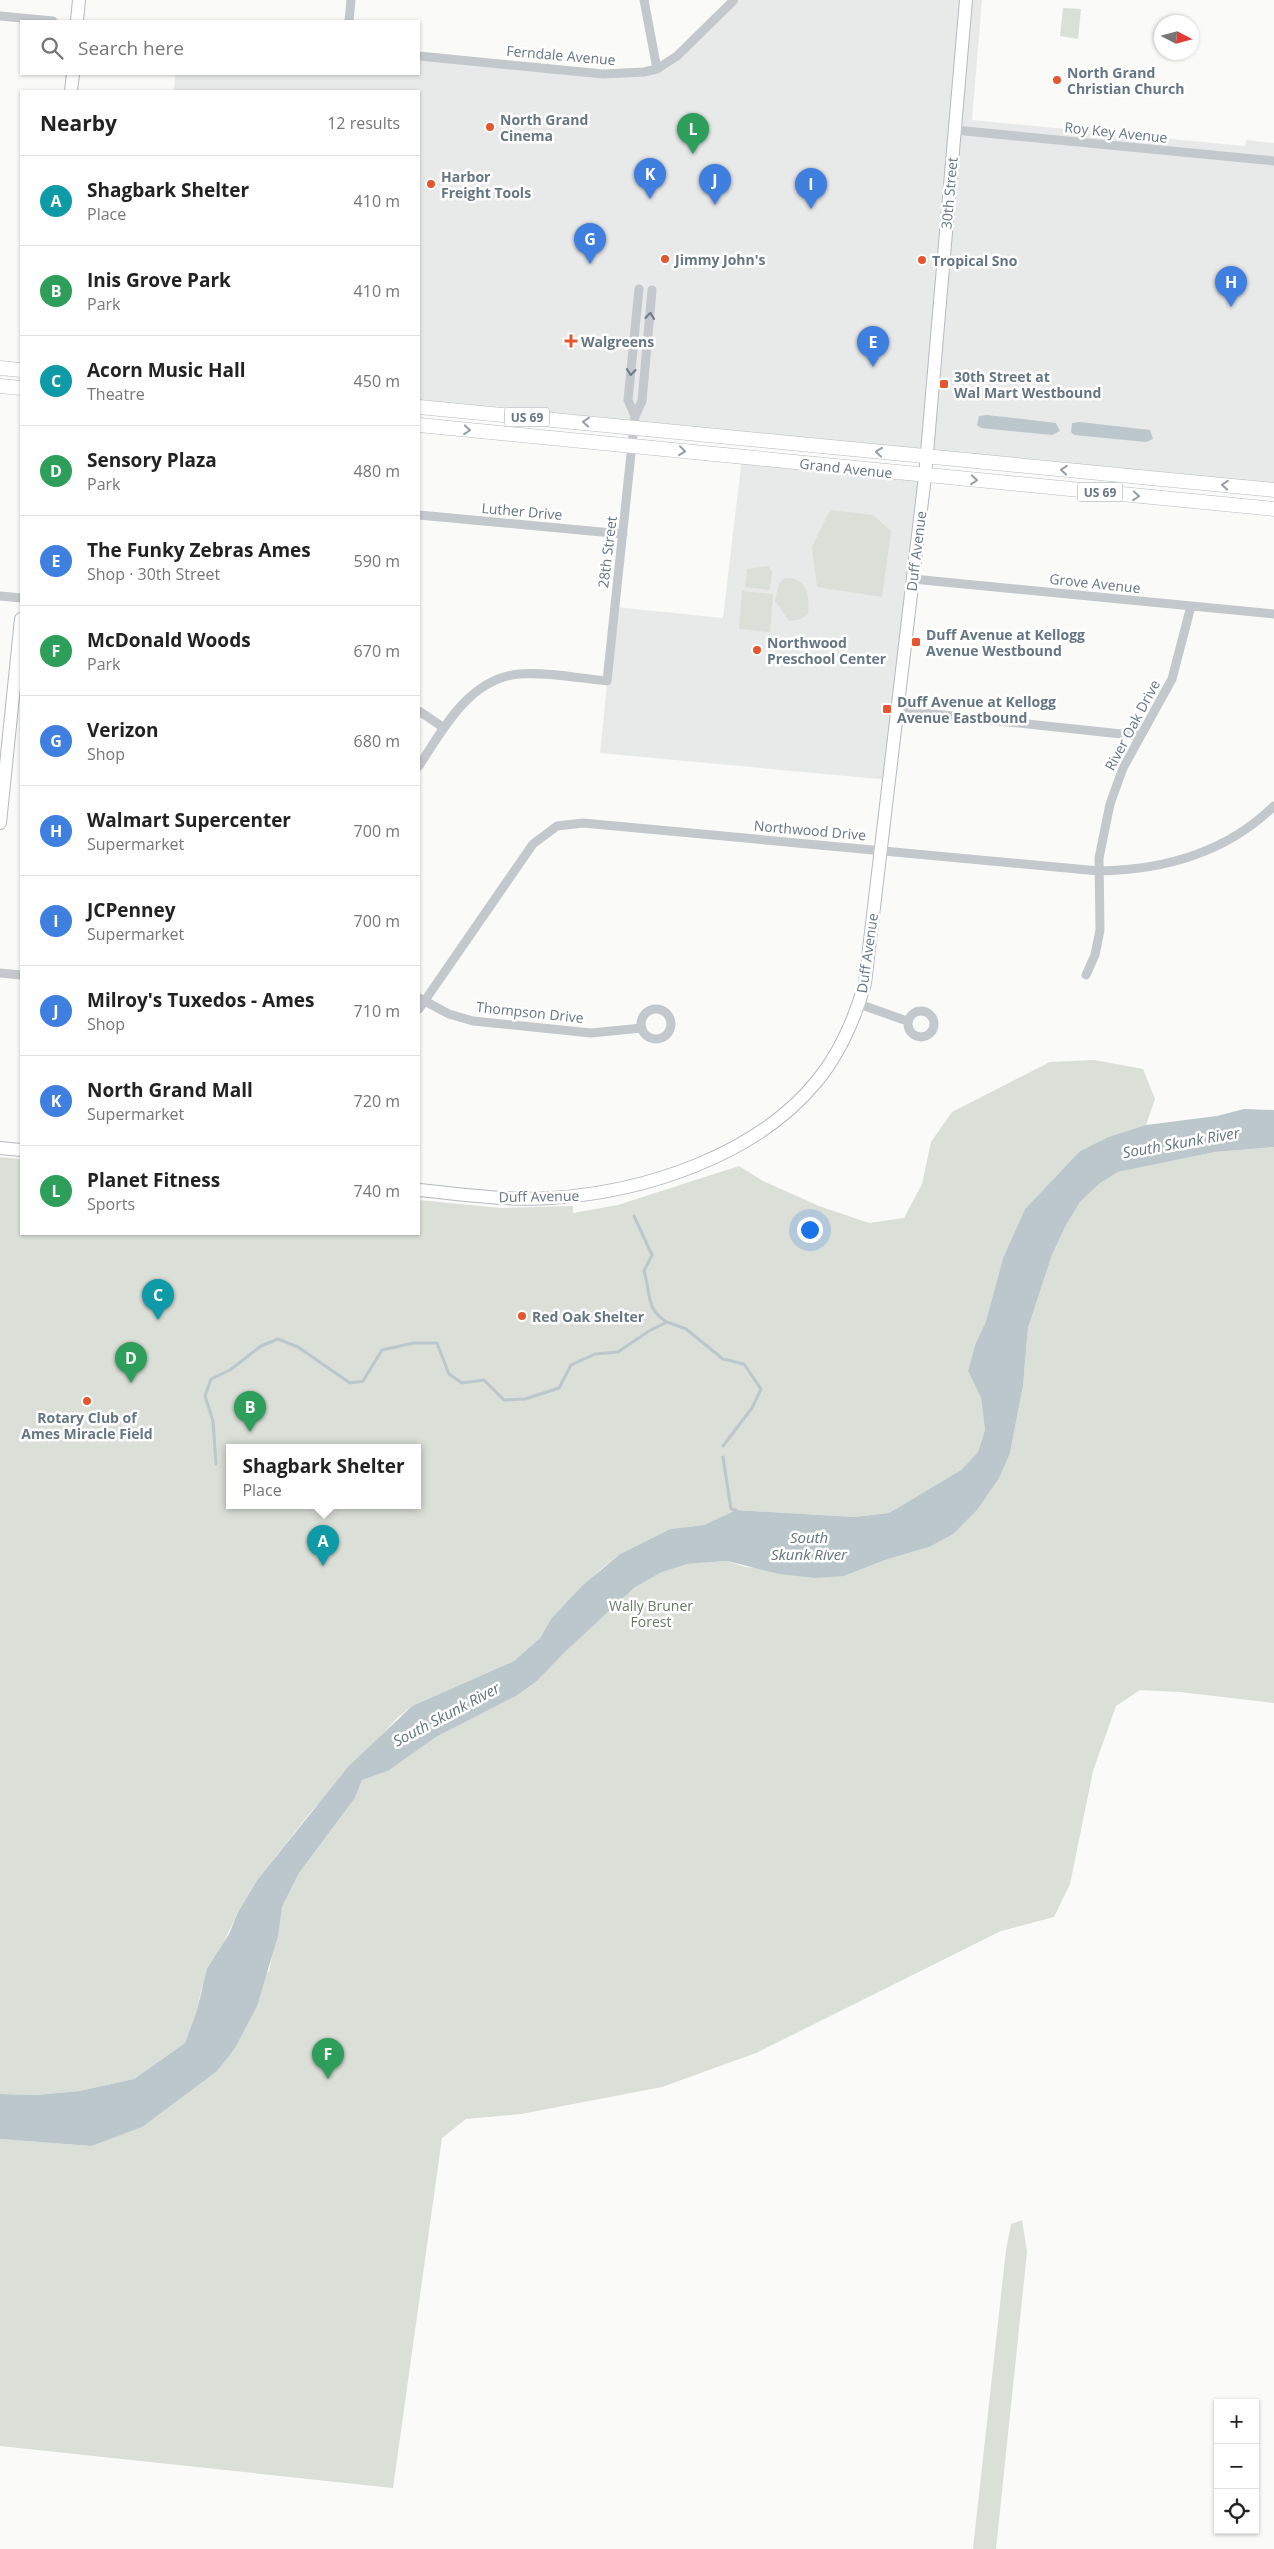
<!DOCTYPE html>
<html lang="en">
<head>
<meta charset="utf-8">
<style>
	:root { --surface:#fff; --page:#f6f6f6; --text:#222; --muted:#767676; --line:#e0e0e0; --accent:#d93025 }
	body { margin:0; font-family:"Open Sans",sans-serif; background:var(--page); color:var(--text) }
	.controls { position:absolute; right:15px; bottom:15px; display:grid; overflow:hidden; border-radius:0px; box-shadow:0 1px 4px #0004 }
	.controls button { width:45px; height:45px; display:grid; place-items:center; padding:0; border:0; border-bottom:1px solid var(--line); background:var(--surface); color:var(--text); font:25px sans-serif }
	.compass { position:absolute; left:1154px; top:15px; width:45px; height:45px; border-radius:50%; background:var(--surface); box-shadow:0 1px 4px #0004; rotate:96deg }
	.you { position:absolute; left:809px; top:1229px; width:18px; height:18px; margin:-12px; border:4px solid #fff; border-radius:50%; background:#1a73e8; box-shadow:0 0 0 8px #1a73e833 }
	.badge { display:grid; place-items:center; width:32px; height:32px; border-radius:50%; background:var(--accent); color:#fff; font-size:16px; font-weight:700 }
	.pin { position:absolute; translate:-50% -41px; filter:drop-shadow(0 1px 2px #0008) }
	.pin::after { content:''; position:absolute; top:26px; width:18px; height:15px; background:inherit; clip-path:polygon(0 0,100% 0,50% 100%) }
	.popup { position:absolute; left:226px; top:1444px; width:195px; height:65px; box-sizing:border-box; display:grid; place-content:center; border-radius:0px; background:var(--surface); filter:drop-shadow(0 1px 4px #0005); font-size:16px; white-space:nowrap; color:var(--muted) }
	.popup b { font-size:19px; color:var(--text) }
	.popup::after { content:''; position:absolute; left:50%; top:100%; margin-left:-10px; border:10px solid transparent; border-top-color:var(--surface) }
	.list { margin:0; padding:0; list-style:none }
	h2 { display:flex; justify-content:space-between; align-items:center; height:65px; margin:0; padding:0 20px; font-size:21px }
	h2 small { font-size:16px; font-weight:400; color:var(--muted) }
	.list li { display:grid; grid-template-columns:32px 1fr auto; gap:15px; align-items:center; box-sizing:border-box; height:90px; padding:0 20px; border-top:1px solid var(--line) }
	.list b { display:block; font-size:19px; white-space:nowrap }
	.list p { margin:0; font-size:16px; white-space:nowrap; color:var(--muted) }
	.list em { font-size:16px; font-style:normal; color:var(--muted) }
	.icon { flex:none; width:28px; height:28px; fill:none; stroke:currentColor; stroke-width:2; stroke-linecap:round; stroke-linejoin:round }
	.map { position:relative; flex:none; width:1274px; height:2549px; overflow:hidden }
	.search { position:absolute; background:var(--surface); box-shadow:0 1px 4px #0004; left:20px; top:20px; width:400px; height:55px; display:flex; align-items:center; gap:12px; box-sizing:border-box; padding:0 18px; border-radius:0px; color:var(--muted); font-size:19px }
	.panel { position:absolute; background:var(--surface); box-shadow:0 1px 4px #0004; left:20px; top:90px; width:400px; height:1145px; border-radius:0px }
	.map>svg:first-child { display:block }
	.built { fill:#e8e9e9 }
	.green { fill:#dadfd7; fill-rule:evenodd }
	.water { fill:#bbc7cb }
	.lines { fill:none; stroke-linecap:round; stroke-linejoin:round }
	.stream { stroke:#bbc7cb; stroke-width:3 }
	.secondary-casing { stroke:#b3babf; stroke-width:14 }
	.primary-casing { stroke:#b5babe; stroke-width:15 }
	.street { stroke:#c3c8cc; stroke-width:9 }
	.secondary { stroke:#fff; stroke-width:12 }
	.primary { stroke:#fff; stroke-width:14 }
	.oneway { stroke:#6a7a87 }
	.oneway2 { stroke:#939fa8 }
	.poi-dot { fill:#e4572e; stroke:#fff; stroke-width:2 }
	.labels { text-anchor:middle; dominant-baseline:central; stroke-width:5; stroke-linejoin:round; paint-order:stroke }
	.shield { fill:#fff; stroke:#939fa8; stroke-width:1 }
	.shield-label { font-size:12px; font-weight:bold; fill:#657683 }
	.street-label { font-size:14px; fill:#657683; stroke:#fff }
	.poi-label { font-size:14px; font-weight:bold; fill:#657683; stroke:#fff; text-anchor:start }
	.park-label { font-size:14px; fill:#687a64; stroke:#fff }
	.water-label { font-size:15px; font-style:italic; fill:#60757c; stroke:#fff }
</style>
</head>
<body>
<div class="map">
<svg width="1274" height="2549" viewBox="0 0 1274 2549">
	<rect width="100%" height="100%" fill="#fafaf8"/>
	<path class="built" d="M740 0H982L972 120 1245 146 1246 140 1274 143V485L419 404V91H174L175 74H419V59L602 77 676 61Z
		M742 457 925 476 889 780 600 753 615 607 723 618Z"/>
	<path class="green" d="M1063 8 1081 9 1078 39 1060 36Z
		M830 510 873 515 891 531 882 597 817 587 812 547Z
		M768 566 772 571 770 590 745 587 747 569Z
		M785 578C807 577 810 595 808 614L801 619 789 621 775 601 779 583Z
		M742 591 773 594 770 632 739 629Z
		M1094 1060 1143 1069 1155 1099 1146 1125 1108 1137 1080 1151 1025 1209 1003 1258 986 1321 975 1345 968 1371 981 1398 985 1430 978 1452 961 1470 889 1513 854 1517 736 1510 704 1525 670 1529 620 1554 601 1569 551 1619 540 1638 514 1661 412 1706 398 1717 310 1813 258 1879 238 1912 201 1990 197 2010 185 2043 134 2079 79 2091 36 2095 0 2094V1157L21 1159V1234H419V1200L501 1208 573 1206V1213L618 1205 739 1166 763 1181 819 1206 869 1223 904 1218 922 1184 931 1142 952 1112 1050 1062ZM229 1447H417V1505H229Z
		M1274 1147V1703L1180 1692 1140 1690 1116 1706 1093 1771 1070 1884 1054 1917 1001 1931 756 2053 662 2087 521 2114 466 2119 442 2138 393 2488 0 2446V2139L91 2146 269 1971 282 1907 299 1873 355 1798 362 1780 388 1771 436 1737 516 1696 537 1681 566 1651 634 1588 660 1573 687 1564 727 1561 745 1567 844 1576 885 1560 929 1547 1010 1453 1023 1386 1028 1328 1052 1255 1065 1227 1080 1202 1099 1184 1118 1172 1215 1152Z
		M1022 2220 1027 2252 996 2549H973L1006 2250 1011 2224Z"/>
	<path class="water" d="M987 415 1056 423 1060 431 1052 435 981 428 977 425 979 416Z
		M1080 422 1150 430 1153 439 1146 442 1074 435 1071 432 1072 423Z
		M1244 1109 1274 1110V1147L1215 1152 1118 1172 1099 1184 1080 1202 1065 1227 1052 1255 1028 1328 1023 1386 1010 1453 999 1478 977 1510 953 1534 929 1547 885 1560 844 1576 815 1578 779 1574 727 1561 687 1564 660 1573 634 1588 566 1651 537 1681 516 1696 436 1737 388 1771 362 1780 355 1798 299 1873 282 1907 278 1936 257 2006 235 2048 217 2071 142 2127 91 2146 0 2139V2094L36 2095 79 2091 134 2079 185 2043 197 2010 207 1969 229 1934 238 1912 258 1879 348 1767 412 1706 514 1661 540 1638 551 1619 582 1586 620 1554 670 1529 704 1525 736 1510 854 1517 889 1513 961 1470 978 1452 985 1430 981 1398 968 1371 975 1345 986 1321 1003 1258 1025 1209 1080 1151 1108 1137 1146 1125 1217 1116Z"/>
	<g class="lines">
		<path class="stream" d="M634 1216 652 1255 644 1271C651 1293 645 1309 667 1322
			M723 1457 731 1509 736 1510 737 1514
			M216 1464 213 1421 205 1396 211 1379 230 1370 261 1346 278 1339 298 1347 350 1383 363 1381 382 1350 414 1343H437L449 1374 462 1383 484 1380 504 1400 525 1399 559 1388 571 1365 595 1354 618 1352 649 1331 667 1322 686 1329 723 1359 744 1364 761 1389 752 1408 723 1446"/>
		<defs>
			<path id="secondary" d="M77 21 79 0
				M71 91 73 74
				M0 823 21 619
				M0 1148 21 1150
				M419 1190C462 1194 507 1201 551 1198 644 1192 756 1156 817 1081 841 1052 855 1018 865 983L925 476 966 0"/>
			<path id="primary" d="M0 368 21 370
				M0 386 21 388
				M419 407 1274 490
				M419 425 1274 509"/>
		</defs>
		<use href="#secondary" class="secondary-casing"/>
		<use href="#primary" class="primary-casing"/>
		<path class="street" d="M644 0 657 69
			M0 16 53 21
			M349 21 351 0
			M419 56 603 74 644 72 657 69 677 56 734 0
			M955 130 1274 161
			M635 416 628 400 639 289
			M419 515 623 534
			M913 579 1274 614
			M0 596 21 598
			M897 710 1140 736
			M419 711 444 728
			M419 766C443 729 469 679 519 674 548 672 578 678 607 681L635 416 642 401 652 290
			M0 973 21 975
			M1086 975 1095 955 1100 930 1099 858 1110 804 1123 768 1172 679 1191 606
			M419 998 449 1014 473 1021 591 1033 642 1028
			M859 1004 907 1021
			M419 1009 533 844 557 826 583 823 1099 871C1164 870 1227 852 1274 806
			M641 1024a15 15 0 1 1 30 0a15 15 0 1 1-30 0Z
			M908 1024a13 13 0 1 1 26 0a13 13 0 1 1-26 0Z"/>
		<use href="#secondary" class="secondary"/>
		<use href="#primary" class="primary"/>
	</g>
	<defs><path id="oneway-chevron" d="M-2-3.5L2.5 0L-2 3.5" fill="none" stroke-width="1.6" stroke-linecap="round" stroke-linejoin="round" transform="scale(1.25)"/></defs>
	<g class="oneway">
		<use href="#oneway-chevron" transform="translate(650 316) rotate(-84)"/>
		<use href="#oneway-chevron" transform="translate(631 372) rotate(96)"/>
	</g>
	<g class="oneway2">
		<use href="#oneway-chevron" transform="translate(586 422) rotate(-175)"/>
		<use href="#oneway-chevron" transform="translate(467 430) rotate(5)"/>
		<use href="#oneway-chevron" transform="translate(682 451) rotate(6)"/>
		<use href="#oneway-chevron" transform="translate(879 452) rotate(-174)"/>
		<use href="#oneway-chevron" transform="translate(1064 470) rotate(-175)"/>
		<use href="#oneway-chevron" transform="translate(974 480) rotate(5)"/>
		<use href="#oneway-chevron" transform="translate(1225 485) rotate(-175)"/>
		<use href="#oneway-chevron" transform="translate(1136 496) rotate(5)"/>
	</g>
	<g class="poi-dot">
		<circle cx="1057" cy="80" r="5"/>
		<circle cx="490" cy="127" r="5"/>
		<circle cx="431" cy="184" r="5"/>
		<circle cx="665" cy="259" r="5"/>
		<circle cx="922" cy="260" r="5"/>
		<path d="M568.5 333.5h5v5h5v5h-5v5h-5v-5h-5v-5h5z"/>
		<rect x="939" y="379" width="10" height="10" rx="2.5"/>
		<rect x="911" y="637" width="10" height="10" rx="2.5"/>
		<circle cx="757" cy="650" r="5"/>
		<rect x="882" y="704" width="10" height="10" rx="2.5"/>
		<circle cx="522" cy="1316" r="5"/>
		<circle cx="87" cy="1401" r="5"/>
	</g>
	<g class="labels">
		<g class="shield">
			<rect x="504.5" y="407.5" width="45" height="19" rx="4"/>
			<rect x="1077.5" y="482.5" width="45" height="19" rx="4"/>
		</g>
		<g class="shield-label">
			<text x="527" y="417">US 69</text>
			<text x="1100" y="492">US 69</text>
		</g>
		<g class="street-label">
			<text transform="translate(561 55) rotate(5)">Ferndale Avenue</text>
			<text transform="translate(1116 132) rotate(6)">Roy Key Avenue</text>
			<text transform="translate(949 193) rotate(-85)">30th Street</text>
			<text transform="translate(846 468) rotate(6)">Grand Avenue</text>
			<text transform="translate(522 511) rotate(5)">Luther Drive</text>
			<text transform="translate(916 551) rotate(-83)">Duff Avenue</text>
			<text transform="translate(607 552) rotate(-83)">28th Street</text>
			<text transform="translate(1095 583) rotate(6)">Grove Avenue</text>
			<text transform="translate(1132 725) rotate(-62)">River Oak Drive</text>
			<text transform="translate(810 830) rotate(5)">Northwood Drive</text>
			<text transform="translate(867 953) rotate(-82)">Duff Avenue</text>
			<text transform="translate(530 1012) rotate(6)">Thompson Drive</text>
			<text transform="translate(539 1196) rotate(-1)">Duff Avenue</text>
		</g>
		<g class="poi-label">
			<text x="1067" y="72">North Grand<tspan x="1067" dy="16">Christian Church</tspan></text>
			<text x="500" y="119">North Grand<tspan x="500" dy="16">Cinema</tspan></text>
			<text x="441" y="176">Harbor<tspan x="441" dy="16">Freight Tools</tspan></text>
			<text x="675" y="259">Jimmy John's</text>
			<text x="932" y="260">Tropical Sno</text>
			<text x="581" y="341">Walgreens</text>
			<text x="954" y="376">30th Street at<tspan x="954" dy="16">Wal Mart Westbound</tspan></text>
			<text x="926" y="634">Duff Avenue at Kellogg<tspan x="926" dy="16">Avenue Westbound</tspan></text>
			<text x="767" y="642">Northwood<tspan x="767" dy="16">Preschool Center</tspan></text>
			<text x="897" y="701">Duff Avenue at Kellogg<tspan x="897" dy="16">Avenue Eastbound</tspan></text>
			<text x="532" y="1316">Red Oak Shelter</text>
			<text x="87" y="1417" text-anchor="middle">Rotary Club of<tspan x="87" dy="16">Ames Miracle Field</tspan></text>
		</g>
		<g class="park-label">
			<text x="651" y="1605">Wally Bruner<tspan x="651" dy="16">Forest</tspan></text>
		</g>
		<g class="water-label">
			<text transform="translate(1181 1142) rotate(-10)">South Skunk River</text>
			<text x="809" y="1537">South<tspan x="809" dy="17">Skunk River</tspan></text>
			<text transform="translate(446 1714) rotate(-28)">South Skunk River</text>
		</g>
	</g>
</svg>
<div class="controls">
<button>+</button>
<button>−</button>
<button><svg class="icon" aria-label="locate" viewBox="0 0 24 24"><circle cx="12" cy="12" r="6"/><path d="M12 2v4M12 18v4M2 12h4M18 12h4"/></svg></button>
</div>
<svg class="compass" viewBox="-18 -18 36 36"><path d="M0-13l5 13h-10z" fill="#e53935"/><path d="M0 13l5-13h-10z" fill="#767676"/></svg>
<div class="you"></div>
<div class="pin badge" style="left:323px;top:1566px;background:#0f9aa8">A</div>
<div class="popup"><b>Shagbark Shelter</b>Place</div>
<div class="pin badge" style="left:250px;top:1432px;background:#2e9e5b">B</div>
<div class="pin badge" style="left:158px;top:1320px;background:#0f9aa8">C</div>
<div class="pin badge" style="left:131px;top:1383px;background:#2e9e5b">D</div>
<div class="pin badge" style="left:873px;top:367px;background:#3f7fe0">E</div>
<div class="pin badge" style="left:328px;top:2079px;background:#2e9e5b">F</div>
<div class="pin badge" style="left:590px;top:264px;background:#3f7fe0">G</div>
<div class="pin badge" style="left:1231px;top:307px;background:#3f7fe0">H</div>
<div class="pin badge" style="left:811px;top:209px;background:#3f7fe0">I</div>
<div class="pin badge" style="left:715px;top:205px;background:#3f7fe0">J</div>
<div class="pin badge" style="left:650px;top:199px;background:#3f7fe0">K</div>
<div class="pin badge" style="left:693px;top:154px;background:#2e9e5b">L</div>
<div class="search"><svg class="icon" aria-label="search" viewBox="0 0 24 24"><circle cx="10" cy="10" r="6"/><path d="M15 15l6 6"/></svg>Search here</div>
<section class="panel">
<h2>Nearby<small>12 results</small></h2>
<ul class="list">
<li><span class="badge" style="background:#0f9aa8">A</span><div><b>Shagbark Shelter</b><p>Place</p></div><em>410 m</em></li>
<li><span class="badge" style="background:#2e9e5b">B</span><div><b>Inis Grove Park</b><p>Park</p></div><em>410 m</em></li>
<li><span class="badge" style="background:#0f9aa8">C</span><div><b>Acorn Music Hall</b><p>Theatre</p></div><em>450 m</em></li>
<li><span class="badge" style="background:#2e9e5b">D</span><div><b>Sensory Plaza</b><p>Park</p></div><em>480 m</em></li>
<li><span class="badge" style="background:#3f7fe0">E</span><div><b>The Funky Zebras Ames</b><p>Shop · 30th Street</p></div><em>590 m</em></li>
<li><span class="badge" style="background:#2e9e5b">F</span><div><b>McDonald Woods</b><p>Park</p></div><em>670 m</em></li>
<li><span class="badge" style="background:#3f7fe0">G</span><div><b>Verizon</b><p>Shop</p></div><em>680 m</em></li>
<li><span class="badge" style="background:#3f7fe0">H</span><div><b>Walmart Supercenter</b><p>Supermarket</p></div><em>700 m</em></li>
<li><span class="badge" style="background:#3f7fe0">I</span><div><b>JCPenney</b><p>Supermarket</p></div><em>700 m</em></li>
<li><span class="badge" style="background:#3f7fe0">J</span><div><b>Milroy's Tuxedos - Ames</b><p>Shop</p></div><em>710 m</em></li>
<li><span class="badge" style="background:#3f7fe0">K</span><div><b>North Grand Mall</b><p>Supermarket</p></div><em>720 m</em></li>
<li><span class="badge" style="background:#2e9e5b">L</span><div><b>Planet Fitness</b><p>Sports</p></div><em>740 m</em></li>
</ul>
</section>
</div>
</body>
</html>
